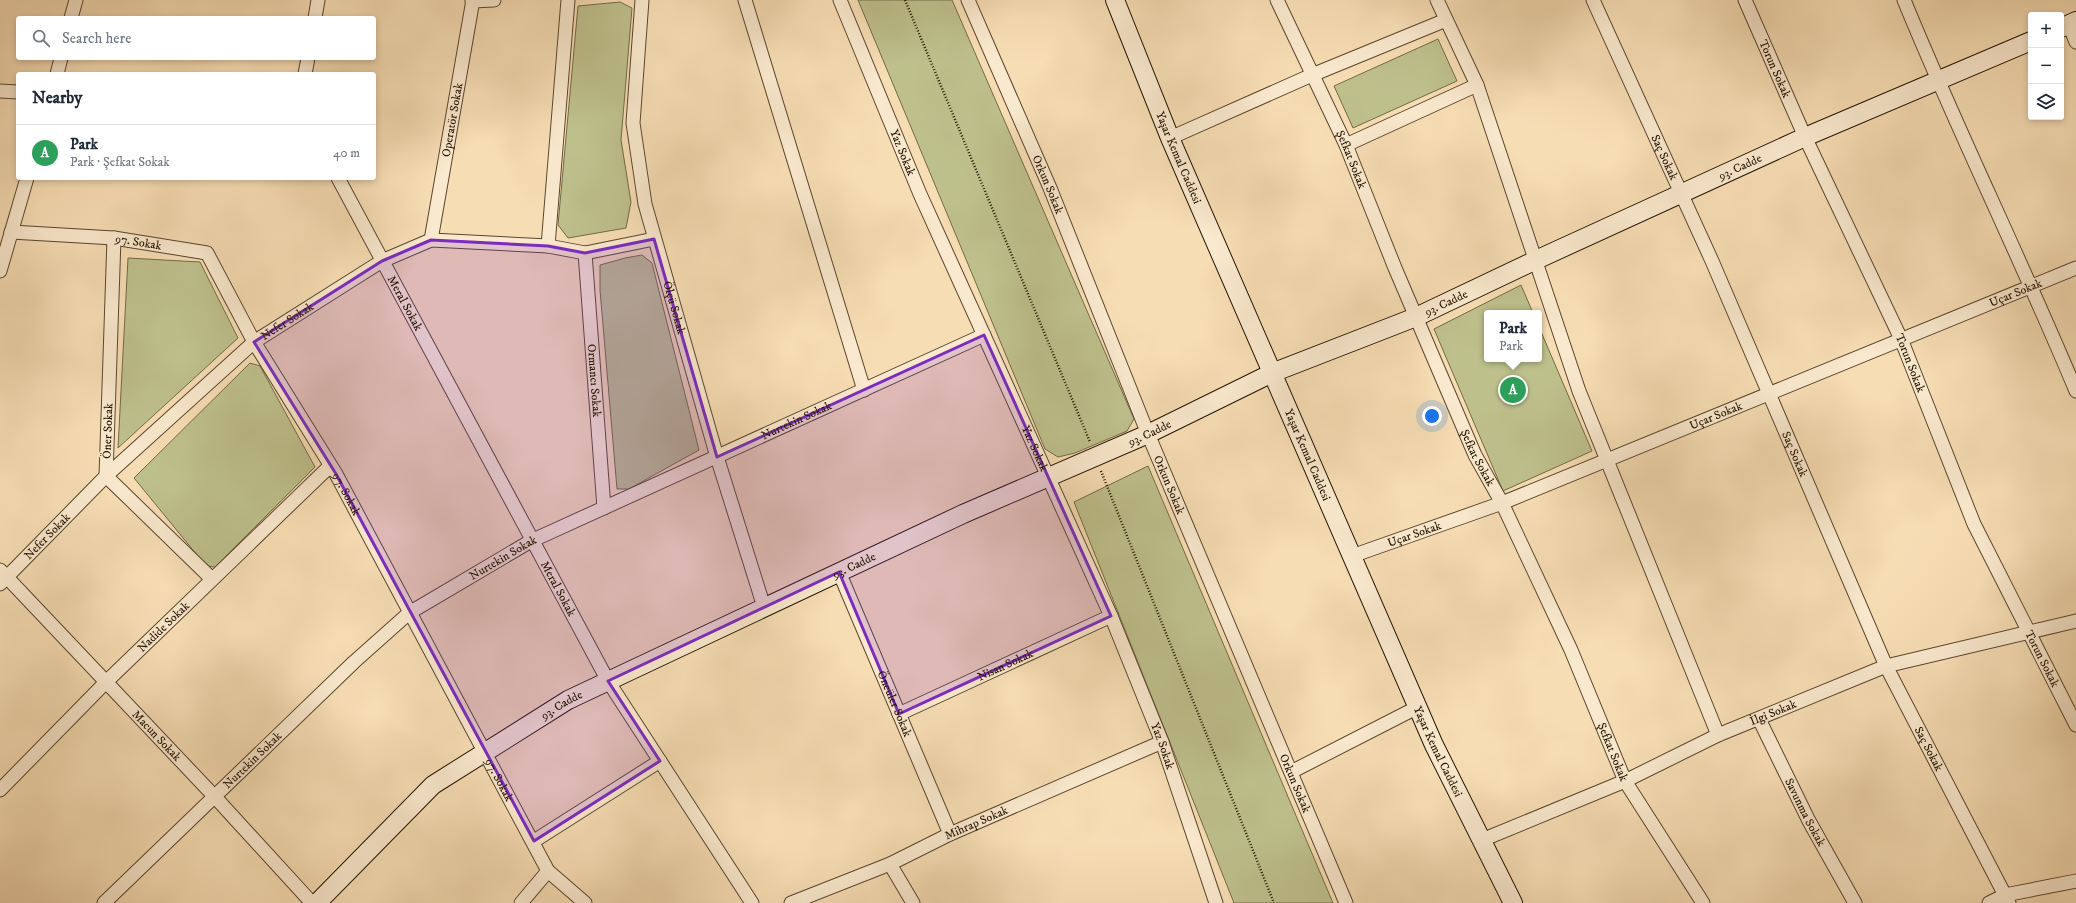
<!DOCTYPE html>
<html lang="en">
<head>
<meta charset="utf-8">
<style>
	:root { --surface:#fff; --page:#f2f2f3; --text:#1f2937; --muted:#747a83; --line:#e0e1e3; --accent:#111827 }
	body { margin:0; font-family:"IM FELL DW Pica",serif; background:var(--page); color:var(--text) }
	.controls { position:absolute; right:12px; top:12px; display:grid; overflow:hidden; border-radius:4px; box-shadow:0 2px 6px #0003 }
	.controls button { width:36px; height:36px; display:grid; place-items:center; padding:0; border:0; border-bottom:1px solid var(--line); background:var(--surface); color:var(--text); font:20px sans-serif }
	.you { position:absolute; left:1432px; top:416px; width:14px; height:14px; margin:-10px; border:3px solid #fff; border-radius:50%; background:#1a73e8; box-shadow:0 0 0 6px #1a73e833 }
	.badge { display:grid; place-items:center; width:26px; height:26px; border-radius:50%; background:var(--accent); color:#fff; font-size:13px; font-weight:700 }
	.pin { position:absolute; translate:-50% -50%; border:2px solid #fff; box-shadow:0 1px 4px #0006 }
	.popup { position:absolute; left:1484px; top:310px; width:58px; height:52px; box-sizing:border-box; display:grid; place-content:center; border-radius:4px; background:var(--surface); filter:drop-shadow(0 1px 3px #0005); font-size:13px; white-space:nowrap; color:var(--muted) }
	.popup b { font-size:15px; color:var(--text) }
	.popup::after { content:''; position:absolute; left:50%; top:100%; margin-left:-8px; border:8px solid transparent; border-top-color:var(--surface) }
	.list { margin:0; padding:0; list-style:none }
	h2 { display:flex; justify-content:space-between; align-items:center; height:52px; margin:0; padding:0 16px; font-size:17px }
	h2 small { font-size:13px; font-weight:400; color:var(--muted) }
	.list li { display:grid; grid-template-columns:26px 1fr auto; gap:12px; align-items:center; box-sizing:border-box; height:56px; padding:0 16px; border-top:1px solid var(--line) }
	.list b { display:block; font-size:15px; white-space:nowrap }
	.list p { margin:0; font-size:13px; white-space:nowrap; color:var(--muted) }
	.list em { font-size:13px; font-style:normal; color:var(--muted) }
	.icon { flex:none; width:22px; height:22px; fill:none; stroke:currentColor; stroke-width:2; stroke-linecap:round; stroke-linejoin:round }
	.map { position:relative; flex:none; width:2076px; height:903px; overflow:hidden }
	.search { position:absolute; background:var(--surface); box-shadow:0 2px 6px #0003; left:16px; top:16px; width:360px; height:44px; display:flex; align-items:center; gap:10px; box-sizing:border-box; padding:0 14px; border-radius:4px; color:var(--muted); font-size:15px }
	.panel { position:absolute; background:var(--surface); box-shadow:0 2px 6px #0003; left:16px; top:72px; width:360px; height:108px; border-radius:4px }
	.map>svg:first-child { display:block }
	.green { fill:#bec08c; stroke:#726a46 }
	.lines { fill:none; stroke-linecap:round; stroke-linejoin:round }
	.street-casing { stroke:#5a462d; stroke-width:15 }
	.secondary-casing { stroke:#251400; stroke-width:20 }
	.path { stroke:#251400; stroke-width:2.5; stroke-dasharray:1 2; stroke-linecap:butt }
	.street { stroke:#fae9ce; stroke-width:13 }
	.secondary { stroke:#fae9ce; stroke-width:18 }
	.marked { fill:#7b2cbf; fill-opacity:0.2; stroke:#7b2cbf; stroke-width:3; stroke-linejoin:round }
	.labels { text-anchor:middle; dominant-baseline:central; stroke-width:3; stroke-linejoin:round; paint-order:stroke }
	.street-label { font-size:12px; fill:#251400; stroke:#fae9ce }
</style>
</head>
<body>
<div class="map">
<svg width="2076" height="903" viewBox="0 0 2076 903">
	<rect width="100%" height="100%" fill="#f7ddb4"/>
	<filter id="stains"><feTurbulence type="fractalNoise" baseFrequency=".005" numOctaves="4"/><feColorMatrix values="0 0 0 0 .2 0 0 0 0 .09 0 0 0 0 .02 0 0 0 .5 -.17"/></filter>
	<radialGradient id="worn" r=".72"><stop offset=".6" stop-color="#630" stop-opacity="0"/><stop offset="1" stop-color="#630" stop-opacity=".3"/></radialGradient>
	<path class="green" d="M858 0H952L1134 419 1127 431 1075 453 1058 457 1045 449Z
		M620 2 632 8 621 140 631 202 626 228 568 238 558 225 578 6Z
		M1438 39 1457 81 1353 128 1334 86Z
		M642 255 652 263 699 450 629 489H617L600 290V265L625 258Z
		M128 258 200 262 238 338 118 448Z
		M1521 285 1533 313H1487V359H1539V327L1592 451 1503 491 1434 329Z
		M250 363 260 366 315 467 215 567 206 566 134 478Z
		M1148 466 1333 903H1234L1074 502Z"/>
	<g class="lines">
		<defs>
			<g id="street">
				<path id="s1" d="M642 0 633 123 645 204 717 457 764 607"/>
				<path d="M745 0 864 390"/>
				<path id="s2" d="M840 0 920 194 1111 616 1162 742 1216 903"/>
				<path id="s3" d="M968 0 1050 188 1148 434 1346 903"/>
				<path id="s4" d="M1277 0 1346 145 1395 268 1475 455 1502 503 1571 650 1625 781 1703 903"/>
				<path d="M1437 0 1477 85 1579 391 1718 735"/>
				<path id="s5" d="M1593 0 1712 261 1886 666 2009 903"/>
				<path id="s6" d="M1745 0 1805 137 1901 339 1974 524 2076 725"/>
				<path d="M1904 0C1958 132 2021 259 2076 391"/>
				<path d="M472 1 494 0"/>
				<path d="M71 18 76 0"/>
				<path d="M315 18 318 0"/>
				<path d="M2069 25 2076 42"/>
				<path d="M57 74 61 58"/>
				<path d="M305 74 308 58"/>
				<path d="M0 91 18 92"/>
				<path d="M1170 138 1312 75 1446 20"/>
				<path d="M1346 145 1477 85"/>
				<path id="s7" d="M338 178 608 681 752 903"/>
				<path id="s8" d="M11 232 114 238 207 253 254 342 336 474 548 871 585 903"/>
				<path d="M114 238 106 476 212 579"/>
				<path id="s9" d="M431 240 473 0"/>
				<path d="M548 246 568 0"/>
				<path id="s10" d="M585 253 604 508"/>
				<path d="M0 271 27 178"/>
				<path id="s11" d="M1352 556 1502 503 2076 268"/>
				<path id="s12" d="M0 570 215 797 312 903"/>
				<path id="s13" d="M839 572 950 834"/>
				<path id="s14" d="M0 584 106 476 254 342 382 261 431 240 548 246 585 253 654 239"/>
				<path id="s15" d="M899 714 1111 616"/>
				<path id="s16" d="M1759 719 1809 821 1855 903"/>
				<path d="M1291 772 1418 707"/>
				<path id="s17" d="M0 790 106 682 330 466"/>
				<path id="s18" d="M1482 840 1625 781 1718 735 1886 666 2076 621"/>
				<path d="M534 841 660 761"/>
				<path d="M890 864 913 903"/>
				<path id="s19" d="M104 903 354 662 409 613 531 541 984 335"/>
				<path d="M521 903 548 871"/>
				<path id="s20" d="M791 903 890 864 950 834 1162 742"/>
				<path d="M1989 903 2005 895 2076 881"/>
			</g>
			<g id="secondary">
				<path id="s21" d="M1115 0 1170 138 1434 745 1513 903"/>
				<path d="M2061 28 2076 21"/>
				<path id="s22" d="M317 903 433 785 568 700 963 514 1148 434 1272 373 1416 317 1536 260 1805 137 2031 41"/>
			</g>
		</defs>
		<use href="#street" class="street-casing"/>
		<use href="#secondary" class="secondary-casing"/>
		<path class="path" d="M905 0 1090 442
			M1101 471 1274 903"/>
		<use href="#street" class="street"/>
		<use href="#secondary" class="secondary"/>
	</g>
	<path class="marked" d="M654 239 717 457 984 335 1111 616 899 714 839 572 608 681 660 761 534 841 336 474 254 342 382 261 431 240 548 246 585 253Z"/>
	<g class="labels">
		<g class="street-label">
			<text stroke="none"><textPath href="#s6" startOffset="75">Torun Sokak</textPath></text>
			<text stroke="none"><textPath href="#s9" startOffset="122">Operatör Sokak</textPath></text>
			<text stroke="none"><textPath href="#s2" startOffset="165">Yaz Sokak</textPath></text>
			<text stroke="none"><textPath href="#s21" startOffset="170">Yaşar Kemal Caddesi</textPath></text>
			<text stroke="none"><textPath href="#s5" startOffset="173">Saç Sokak</textPath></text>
			<text stroke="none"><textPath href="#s4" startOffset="176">Şefkat Sokak</textPath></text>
			<text stroke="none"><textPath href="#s22" startOffset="1613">93. Cadde</textPath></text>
			<text stroke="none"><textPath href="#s3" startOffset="201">Orkun Sokak</textPath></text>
			<text stroke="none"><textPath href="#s8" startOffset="128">97. Sokak</textPath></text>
			<text stroke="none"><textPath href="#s11" startOffset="714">Uçar Sokak</textPath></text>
			<text stroke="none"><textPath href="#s7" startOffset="142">Meral Sokak</textPath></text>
			<text stroke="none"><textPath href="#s22" startOffset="1289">93. Cadde</textPath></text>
			<text stroke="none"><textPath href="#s1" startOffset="313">Ölçü Sokak</textPath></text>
			<text stroke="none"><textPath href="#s14" startOffset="390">Nefer Sokak</textPath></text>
			<text stroke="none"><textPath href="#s6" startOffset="399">Torun Sokak</textPath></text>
			<text stroke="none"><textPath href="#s10" startOffset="128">Ormancı Sokak</textPath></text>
			<text stroke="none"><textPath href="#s11" startOffset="390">Uçar Sokak</textPath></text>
			<text stroke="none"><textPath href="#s19" startOffset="854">Nurtekin Sokak</textPath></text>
			<text transform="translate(108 431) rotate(-88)">Öner Sokak</text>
			<text stroke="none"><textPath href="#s22" startOffset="965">93. Cadde</textPath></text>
			<text stroke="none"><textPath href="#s2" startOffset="489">Yaz Sokak</textPath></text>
			<text stroke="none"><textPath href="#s21" startOffset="494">Yaşar Kemal Caddesi</textPath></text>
			<text stroke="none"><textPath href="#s5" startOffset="497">Saç Sokak</textPath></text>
			<text stroke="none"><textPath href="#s4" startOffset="500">Şefkat Sokak</textPath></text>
			<text stroke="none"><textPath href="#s3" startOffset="525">Orkun Sokak</textPath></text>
			<text stroke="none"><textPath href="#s8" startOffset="476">97. Sokak</textPath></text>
			<text stroke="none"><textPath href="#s11" startOffset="66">Uçar Sokak</textPath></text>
			<text stroke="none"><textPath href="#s14" startOffset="67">Nefer Sokak</textPath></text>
			<text stroke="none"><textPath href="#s19" startOffset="530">Nurtekin Sokak</textPath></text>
			<text stroke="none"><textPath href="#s22" startOffset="641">93. Cadde</textPath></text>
			<text stroke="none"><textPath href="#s7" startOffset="466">Meral Sokak</textPath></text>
			<text stroke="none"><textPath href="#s17" startOffset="231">Nadide Sokak</textPath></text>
			<text stroke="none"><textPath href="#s6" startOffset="723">Torun Sokak</textPath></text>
			<text stroke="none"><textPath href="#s15" startOffset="117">Nisan Sokak</textPath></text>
			<text stroke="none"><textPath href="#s13" startOffset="143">Öncüler Sokak</textPath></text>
			<text stroke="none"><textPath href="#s22" startOffset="317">93. Cadde</textPath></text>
			<text stroke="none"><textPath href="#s18" startOffset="318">İlgi Sokak</textPath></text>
			<text stroke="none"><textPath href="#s12" startOffset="228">Macun Sokak</textPath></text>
			<text stroke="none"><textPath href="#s2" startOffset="813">Yaz Sokak</textPath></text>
			<text stroke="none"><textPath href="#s5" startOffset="821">Saç Sokak</textPath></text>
			<text stroke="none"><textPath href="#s21" startOffset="818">Yaşar Kemal Caddesi</textPath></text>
			<text stroke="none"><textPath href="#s4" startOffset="824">Şefkat Sokak</textPath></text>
			<text stroke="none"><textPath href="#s19" startOffset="206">Nurtekin Sokak</textPath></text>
			<text stroke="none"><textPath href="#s8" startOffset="800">97. Sokak</textPath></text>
			<text stroke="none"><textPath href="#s3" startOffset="849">Orkun Sokak</textPath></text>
			<text stroke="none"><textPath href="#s16" startOffset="104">Savunma Sokak</textPath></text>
			<text stroke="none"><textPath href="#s20" startOffset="202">Mihrap Sokak</textPath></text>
		</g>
	</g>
	<rect width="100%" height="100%" filter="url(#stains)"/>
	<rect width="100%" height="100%" fill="url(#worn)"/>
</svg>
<div class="controls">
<button>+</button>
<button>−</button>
<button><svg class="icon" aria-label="layers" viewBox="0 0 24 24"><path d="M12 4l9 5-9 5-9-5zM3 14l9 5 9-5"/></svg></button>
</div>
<div class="you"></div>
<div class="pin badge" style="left:1513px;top:390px;background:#2e9e5b">A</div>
<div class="popup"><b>Park</b>Park</div>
<div class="search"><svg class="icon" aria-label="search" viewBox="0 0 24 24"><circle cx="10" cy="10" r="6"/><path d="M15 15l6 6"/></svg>Search here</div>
<section class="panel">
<h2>Nearby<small></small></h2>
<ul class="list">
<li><span class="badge" style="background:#2e9e5b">A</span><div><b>Park</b><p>Park · Şefkat Sokak</p></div><em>40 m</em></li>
</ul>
</section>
</div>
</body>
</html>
